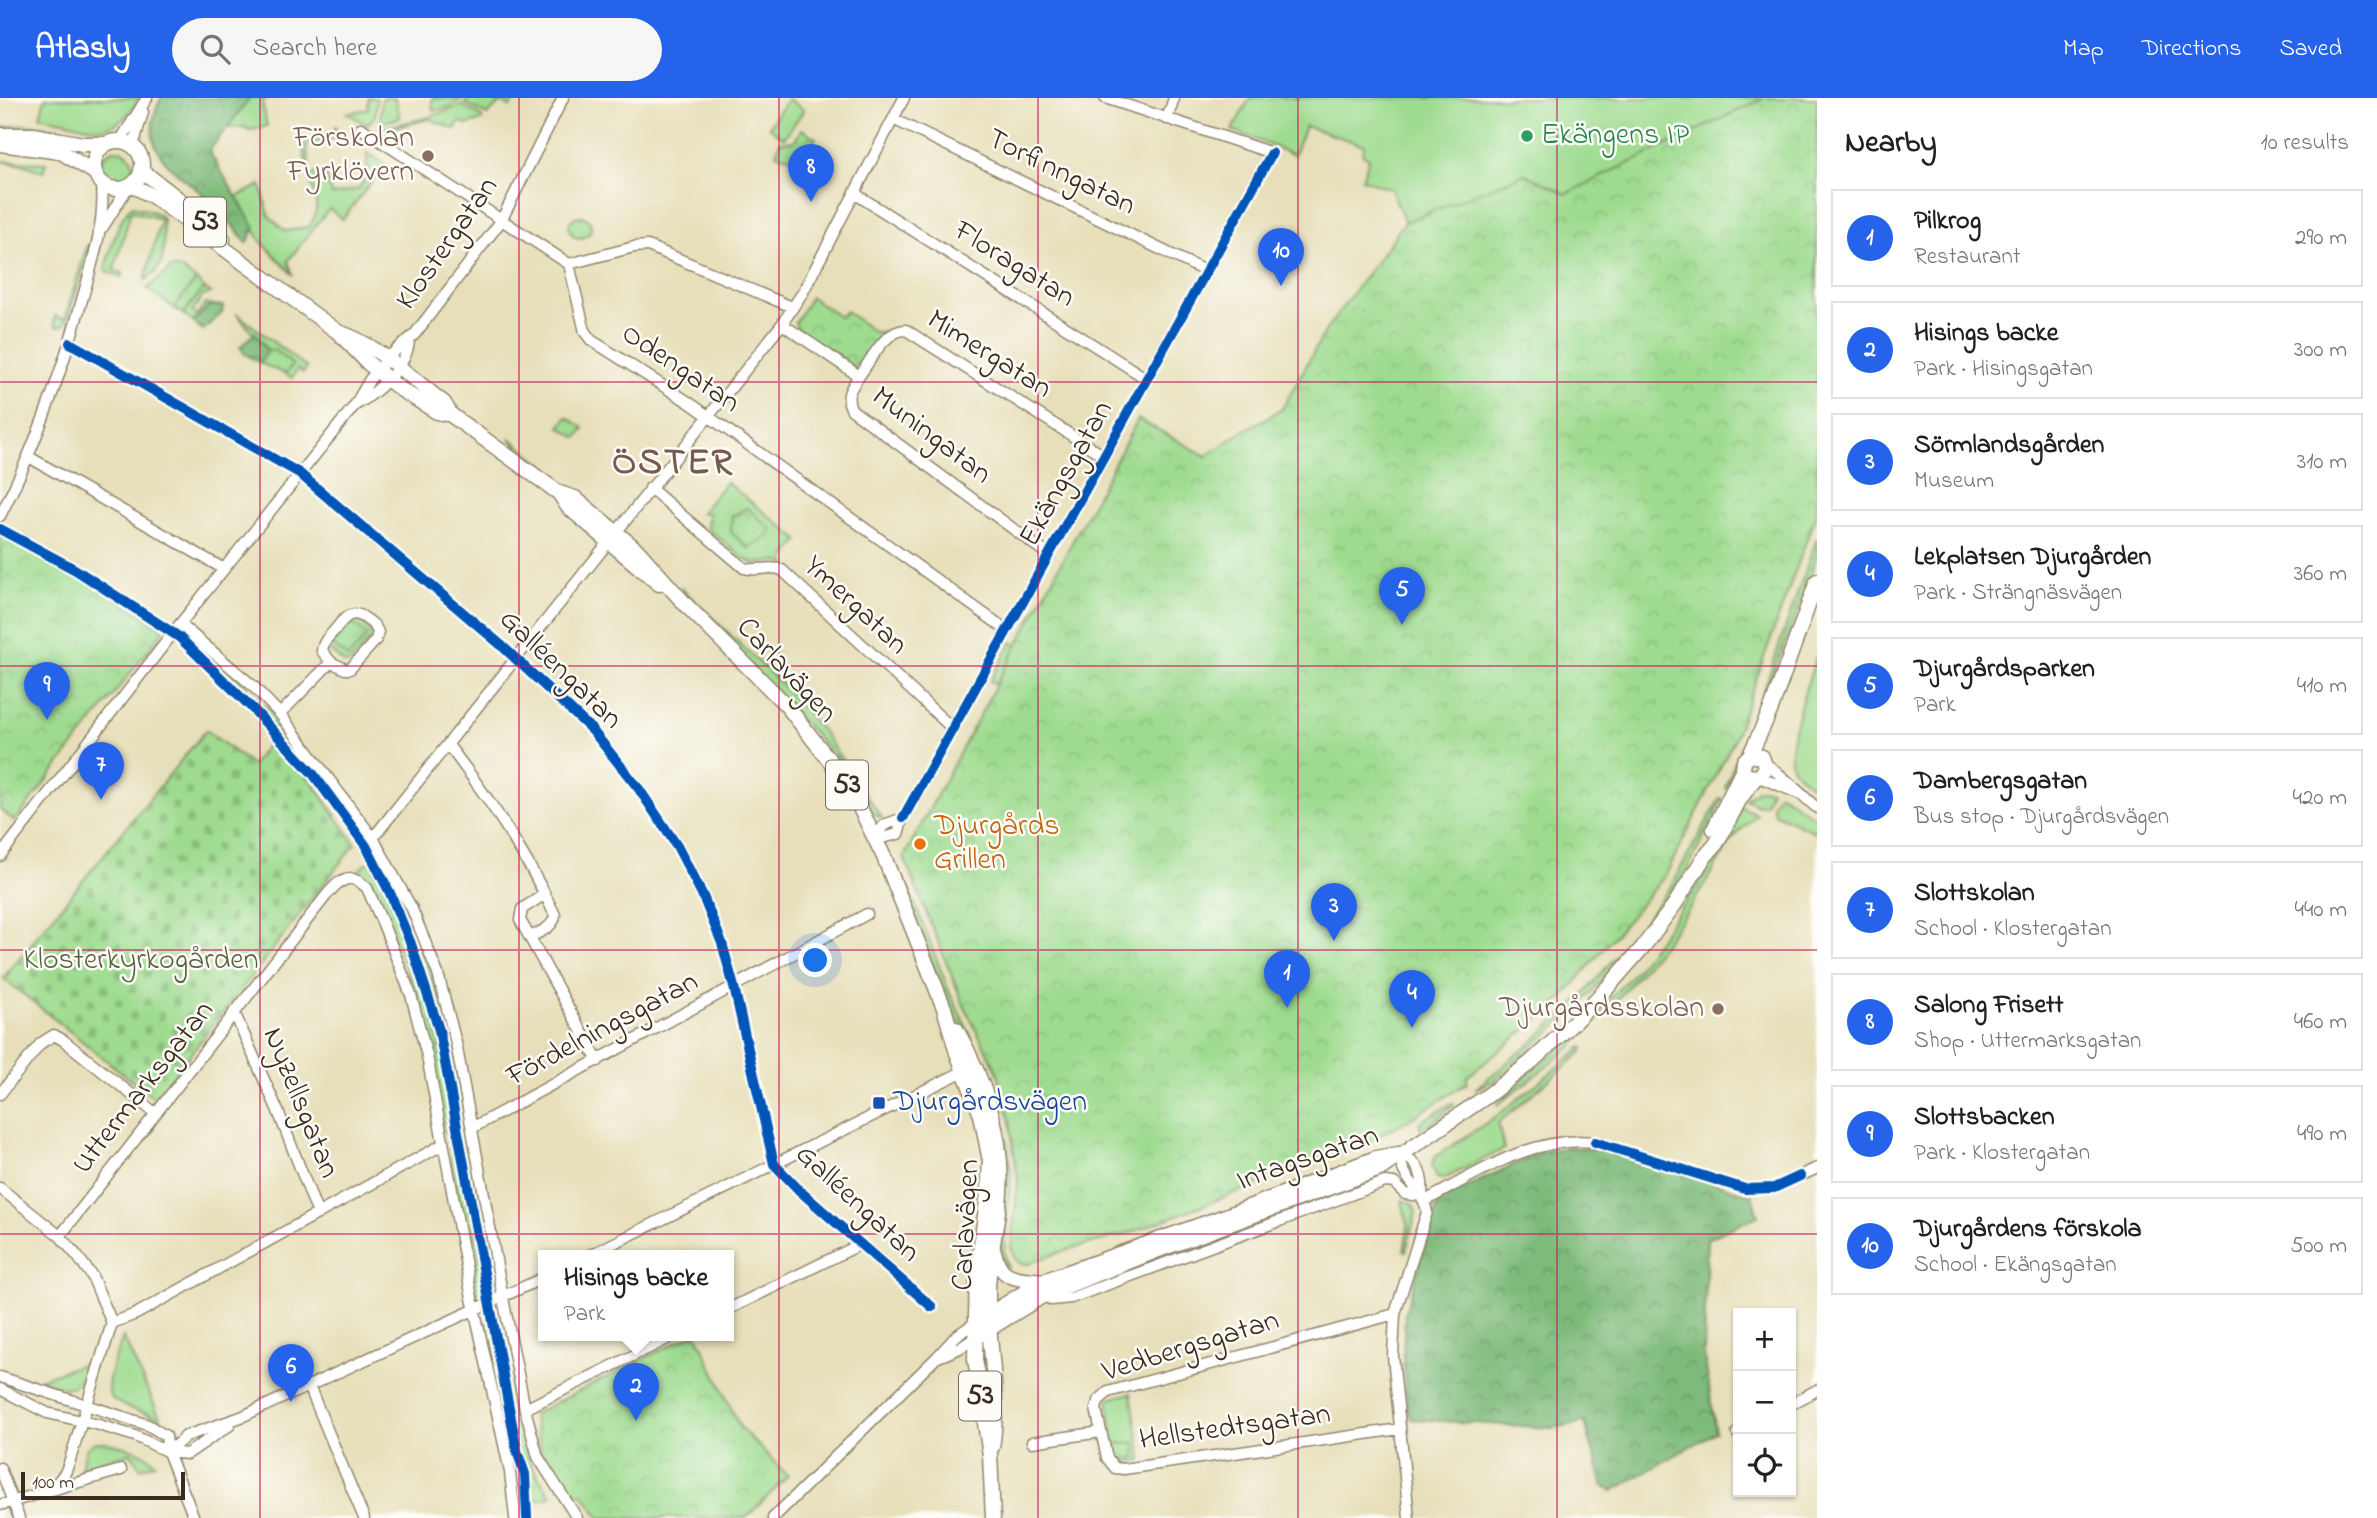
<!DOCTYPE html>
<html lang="en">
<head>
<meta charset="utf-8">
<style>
	:root { --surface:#fff; --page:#f6f6f6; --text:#202124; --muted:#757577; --line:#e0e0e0; --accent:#2563eb }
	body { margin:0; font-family:"Indie Flower",sans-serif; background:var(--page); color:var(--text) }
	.controls { position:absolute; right:21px; bottom:21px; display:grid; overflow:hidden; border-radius:0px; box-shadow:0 2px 5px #0004 }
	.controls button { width:63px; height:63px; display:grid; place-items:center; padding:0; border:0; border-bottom:2px solid var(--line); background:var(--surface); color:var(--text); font:35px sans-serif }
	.scale { position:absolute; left:21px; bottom:18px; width:164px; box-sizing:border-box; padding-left:7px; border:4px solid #3b2a1e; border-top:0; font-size:19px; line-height:24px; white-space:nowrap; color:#3b2a1e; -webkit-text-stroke:5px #fdfcf7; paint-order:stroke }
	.you { position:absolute; left:816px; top:863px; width:24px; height:24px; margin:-18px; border:5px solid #fff; border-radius:50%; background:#1a73e8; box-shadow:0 0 0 10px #1a73e833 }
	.badge { display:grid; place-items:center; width:46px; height:46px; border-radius:50%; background:var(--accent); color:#fff; font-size:23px; font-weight:700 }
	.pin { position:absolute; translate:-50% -58px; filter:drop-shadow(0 2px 4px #0008) }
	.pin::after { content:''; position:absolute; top:37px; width:24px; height:21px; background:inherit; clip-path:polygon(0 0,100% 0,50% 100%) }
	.popup { position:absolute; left:538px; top:1152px; width:196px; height:91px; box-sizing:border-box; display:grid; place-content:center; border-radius:0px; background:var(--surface); filter:drop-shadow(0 2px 5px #0005); font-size:23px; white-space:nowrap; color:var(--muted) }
	.popup b { font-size:26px; color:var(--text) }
	.popup::after { content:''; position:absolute; left:50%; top:100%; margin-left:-14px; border:14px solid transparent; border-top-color:var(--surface) }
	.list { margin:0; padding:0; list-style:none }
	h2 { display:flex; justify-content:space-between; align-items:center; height:91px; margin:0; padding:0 28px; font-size:30px }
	h2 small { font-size:23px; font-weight:400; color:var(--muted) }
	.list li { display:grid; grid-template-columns:46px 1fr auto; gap:21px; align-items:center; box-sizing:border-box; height:98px; margin:0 14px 14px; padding:0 14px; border:2px solid var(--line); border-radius:0px }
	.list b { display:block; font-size:26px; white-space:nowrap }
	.list p { margin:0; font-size:23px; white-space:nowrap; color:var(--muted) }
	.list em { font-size:23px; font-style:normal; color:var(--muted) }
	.icon { flex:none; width:38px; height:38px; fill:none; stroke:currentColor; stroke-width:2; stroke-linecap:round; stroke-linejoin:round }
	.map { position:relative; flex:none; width:1817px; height:1420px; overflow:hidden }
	header { display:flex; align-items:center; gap:42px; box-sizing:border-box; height:98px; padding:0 35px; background:var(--accent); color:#fff }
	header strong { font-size:33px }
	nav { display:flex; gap:38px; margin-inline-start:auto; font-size:24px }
	.search { width:490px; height:63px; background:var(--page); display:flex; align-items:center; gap:18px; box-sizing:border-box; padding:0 24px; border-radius:38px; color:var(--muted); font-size:26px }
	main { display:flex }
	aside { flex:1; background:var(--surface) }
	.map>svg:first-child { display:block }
	.grass { fill:#9edb8f; stroke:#6c8256; stroke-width:2 }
	.forest { fill:url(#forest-crowns); stroke:#5c724c; stroke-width:2 }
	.cemetery { fill:url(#cemetery-stones); stroke:#6c8256; stroke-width:2 }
	.park { fill:url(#park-crowns); stroke:#6c8256; stroke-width:2 }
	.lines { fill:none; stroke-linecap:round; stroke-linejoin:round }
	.minor-casing { stroke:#91846c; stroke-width:13 }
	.major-casing { stroke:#91846c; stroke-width:17 }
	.minor { stroke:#fff; stroke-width:10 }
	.major { stroke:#fff; stroke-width:14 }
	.cycleway-casing { stroke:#fdfcf7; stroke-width:15 }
	.cycleway { stroke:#0057b8; stroke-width:10 }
	.grid { fill:none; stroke:#c2185b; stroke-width:2; stroke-opacity:0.55 }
	.leisure-dot { fill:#2e9e5b; stroke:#fdfcf7; stroke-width:2.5 }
	.education-dot { fill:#8d6e63; stroke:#fdfcf7; stroke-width:2.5 }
	.food-dot { fill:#e8710a; stroke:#fdfcf7; stroke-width:2.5 }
	.transit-dot { fill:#1a4fb4; stroke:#fdfcf7; stroke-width:2.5 }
	.labels { text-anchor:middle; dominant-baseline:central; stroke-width:5; stroke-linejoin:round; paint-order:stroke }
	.shield { fill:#fdfcf7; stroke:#75695f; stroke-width:2 }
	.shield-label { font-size:28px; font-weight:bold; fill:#3b2a1e }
	.leisure-label { font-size:30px; fill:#27864d; stroke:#fdfcf7; text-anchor:start }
	.education-label { font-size:30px; fill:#785e54; stroke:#fdfcf7; text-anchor:end }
	.street-label { font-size:30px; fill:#3b2a1e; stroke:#fdfcf7 }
	.food-label { font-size:30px; fill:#c56008; stroke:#fdfcf7; text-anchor:start }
	.park-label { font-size:30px; fill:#595f40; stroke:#fdfcf7 }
	.transit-label { font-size:30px; fill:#164399; stroke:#fdfcf7; text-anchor:start }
	.district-label { font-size:37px; font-weight:bold; letter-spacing:2px; fill:#795a50; stroke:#fdfcf7 }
</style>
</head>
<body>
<header>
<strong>Atlasly</strong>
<div class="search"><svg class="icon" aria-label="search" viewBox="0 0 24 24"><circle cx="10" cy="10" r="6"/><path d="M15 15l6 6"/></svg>Search here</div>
<nav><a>Map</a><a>Directions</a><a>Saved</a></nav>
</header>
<main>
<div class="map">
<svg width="1817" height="1420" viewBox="0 0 1817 1420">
	<defs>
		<pattern id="forest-crowns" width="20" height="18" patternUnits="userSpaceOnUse" patternTransform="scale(1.75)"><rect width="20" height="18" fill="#7ebb7a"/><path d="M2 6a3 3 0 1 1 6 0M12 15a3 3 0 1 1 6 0" fill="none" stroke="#689863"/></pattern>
		<pattern id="cemetery-stones" width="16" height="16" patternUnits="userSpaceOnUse" patternTransform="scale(1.75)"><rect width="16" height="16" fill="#9edb8f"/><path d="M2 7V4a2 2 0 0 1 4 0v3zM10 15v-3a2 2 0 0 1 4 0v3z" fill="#89bc7b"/></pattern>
		<pattern id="park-crowns" width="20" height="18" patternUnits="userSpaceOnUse" patternTransform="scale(1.75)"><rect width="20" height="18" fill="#9edb8f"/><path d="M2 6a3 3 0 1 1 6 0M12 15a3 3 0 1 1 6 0" fill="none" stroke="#89bc7b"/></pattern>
	</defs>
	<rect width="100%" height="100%" fill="#fdfcf7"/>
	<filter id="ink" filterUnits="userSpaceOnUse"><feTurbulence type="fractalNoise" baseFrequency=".0143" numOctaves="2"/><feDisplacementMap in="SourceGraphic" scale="14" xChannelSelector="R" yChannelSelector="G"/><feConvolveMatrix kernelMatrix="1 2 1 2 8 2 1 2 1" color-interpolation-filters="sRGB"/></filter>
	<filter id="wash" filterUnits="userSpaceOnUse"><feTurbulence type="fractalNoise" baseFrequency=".00686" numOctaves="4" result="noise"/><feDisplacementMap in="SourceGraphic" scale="28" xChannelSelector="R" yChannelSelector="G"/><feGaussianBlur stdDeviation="1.57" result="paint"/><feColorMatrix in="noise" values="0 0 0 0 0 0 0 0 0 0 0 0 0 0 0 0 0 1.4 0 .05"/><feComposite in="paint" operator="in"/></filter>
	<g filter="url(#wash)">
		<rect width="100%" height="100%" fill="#e7dfb9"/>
		<path class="grass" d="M45 0H139C111 51 82 22 40 19Z
			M250 0H269L262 3 267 28 248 33 246 29 227 30Z
			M368 0H377L375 18 367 27 347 15 368 11Z
			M382 0H395L400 20 380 25Z
			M432 0H463L449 9 433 13Z
			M470 0H515L510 9 501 4 487 17 465 5Z
			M1250 0H1764L1566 96 1525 76 1405 124 1391 91 1362 81 1369 60 1362 56 1364 47 1305 28 1294 57 1232 32Z
			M788 1 804 12 784 40 769 29Z
			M462 7 482 19V22L467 27 460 23 455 31 429 21 394 30 387 40 379 35 380 30 430 19Z
			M18 27C38 27 65 28 81 40L0 30Z
			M336 28 338 39 306 47 310 69H307L301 42 334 34V29Z
			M101 68a16 16 0 1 1 32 0a16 16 0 1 1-32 0Z
			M367 55 385 66 343 121 329 111 288 163 293 177 260 142 236 99 261 87 269 118 285 133 309 129C322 109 315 99 309 78L325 73 332 97 359 91 367 75Z
			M0 63 46 65 43 74 28 68Z
			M133 108 154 114 163 120C162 142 171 169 145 182L161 121 131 113 114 172 123 175 122 179 107 174 105 170C110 155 119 115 133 108Z
			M87 147 89 148 88 157 67 224 63 228 56 229 54 224 55 218 65 221Z
			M171 170 181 171 196 182 174 210 147 191Z
			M204 190 211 195 203 198 192 214 197 217 205 206 223 208H209L193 224 183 216Z
			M236 215 307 270 303 275 298 271 292 280 285 276 292 266 274 252 268 253Z
			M510 340 559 380 557 384 524 361Z
			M726 384 799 442 785 460 786 467 779 463 755 466 744 461 707 430 709 415H701Z
			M1817 440V458L1797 515 1727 691 1725 689 1762 597Z
			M680 489 779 583 821 631 882 720 873 716 845 669 685 497Z
			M352 520C363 523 369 529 372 540L350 565 345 566 328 551 329 544Z
			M190 540 234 576 281 624 367 740H363L320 680 260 613 186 544Z
			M1012 544 1035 561 999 589 990 583Z
			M1817 557V692C1810 686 1797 678 1793 670 1783 651 1810 578 1817 557Z
			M1759 691 1771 692 1765 706 1758 707 1745 701Z
			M1779 695 1817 721V735L1774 715 1772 706Z
			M1720 700 1723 701 1688 770 1643 836 1579 908 1494 983 1475 991 1531 945 1583 897 1638 832 1672 786Z
			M1741 709 1757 716 1732 741 1691 808 1663 847 1611 909 1570 950 1497 1007 1515 988 1577 935 1634 875 1700 784Z
			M370 746C421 834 456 932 466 1034L462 1036 444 941 429 889 396 803 369 752Z
			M367 765H371L380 778 394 810 426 897 436 930 458 1039 446 1043 416 898 389 827 372 790 359 772Z
			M899 780 910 794 951 898 972 940 970 944 949 907Z
			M1582 949 1584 950 1581 955 1498 1025 1504 1051 1444 1081 1437 1080 1432 1068 1435 1059 1497 1018Z
			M990 995 995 996 1005 1033 1011 1072 1004 1153 1008 1171 999 1159 1005 1072Z
			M1452 1005 1454 1006 1436 1022 1421 1031 1419 1025Z
			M468 1039 494 1184 489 1188 463 1042Z
			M459 1045 485 1189 483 1192 474 1196 449 1050Z
			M1402 1102 1413 1106 1416 1114 1406 1153 1404 1152 1408 1129Z
			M500 1214 517 1309 529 1364 551 1398 531 1404 532 1420H518L514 1371 486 1232 487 1221Z
			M123 1239 161 1321C147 1314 126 1312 114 1302 99 1291 118 1254 123 1239Z
			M86 1265 88 1267C77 1298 65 1291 39 1281Z
			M1131 1295 1142 1362 1124 1365 1115 1363 1108 1301Z
			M95 1344C114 1344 143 1352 156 1365L140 1370 131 1355 100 1363 101 1371 79 1377 86 1351Z"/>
		<path class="forest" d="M161 0H250L209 53 255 130 247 145C236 132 225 116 212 104 176 72 134 54 161 0Z
			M209 208H223L222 215 203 232 193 224Z
			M255 235 268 253 260 265 245 256 240 249Z
			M1567 1049 1608 1052 1752 1097 1758 1118 1707 1141 1704 1257 1716 1334 1612 1393 1603 1388 1585 1324 1552 1330 1411 1321 1407 1308 1403 1261 1405 1215 1438 1105 1442 1101 1538 1055Z"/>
		<path class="cemetery" d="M206 632 252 667 271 642 311 682 355 746 155 1001 3 880Z"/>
		<path class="park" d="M1764 0H1817V413L1734 642 1665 778 1557 906 1467 979V985L1412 1020 1363 1046 1351 1040 1344 1044 1355 1049 1133 1134 1063 1153 1028 1166H1022L1015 1162 1011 1149 1018 1084 1010 1023 998 975 964 908 904 759 1138 321 1206 358 1243 333 1282 311 1326 232 1405 124 1525 76 1566 96Z
			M802 31 816 40 802 62 776 56 780 44 794 43Z
			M569 129a11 11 0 1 1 22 0a11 11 0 1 1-22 0Z
			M196 182 204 190 183 216 174 210Z
			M811 199 840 219 846 213 874 234H883L858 267 851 268 798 232 795 225Z
			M274 252 293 267 285 276 260 265 268 253Z
			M567 319 584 330 577 340 560 329Z
			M747 410 772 432 769 438 748 450 731 434 732 418Z
			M0 437 9 438 76 474 164 532 15 723 0 712Z
			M351 524 367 538 348 560 332 546Z
			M691 1237H697L740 1329 788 1378 746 1420H600L582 1395 571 1399 541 1353 533 1316Z
			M1134 1344 1136 1359 1118 1361 1116 1346Z"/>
	</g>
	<g filter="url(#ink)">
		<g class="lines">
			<defs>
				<path id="minor" d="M893 21 1207 174
					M1167 21 1174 0
					M361 30 569 166 585 234 591 242 690 305 1008 533
					M120 43 147 0
					M133 48 143 14
					M854 95 1147 281
					M103 129 128 89
					M569 166 634 149 648 148 792 209
					M782 226 859 278C851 290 844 298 852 312L1050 458
					M70 245 299 375 501 547 592 632 639 691 677 748 702 796 722 845 734 889 774 1066 800 1093 932 1209
					M859 278C871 263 884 232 906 232L1104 358
					M357 306C378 294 407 268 409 243
					M29 359 224 471
					M650 390 744 470C757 474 771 467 782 472L953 631
					M0 418C36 349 61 276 82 202 93 162 105 127 102 86
					M180 526 253 588 280 616 373 740 412 811 438 876 456 945 503 1200 525 1311 538 1359 577 1420
					M280 616 331 564 345 571H350L376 542 378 534C375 527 372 525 366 521 352 509 343 521 334 533 328 539 323 544 322 553L331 564
					M448 647C490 701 526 756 555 817 554 829 540 834 530 839
					M1766 666C1785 679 1799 695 1817 710
					M1759 679 1800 696
					M875 739H886L898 736 903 720 1272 55 1105 0
					M875 739 884 727 903 720
					M373 740 782 226 803 194 904 0
					M0 758 180 526 355 307 370 281 395 253 415 236 501 123 563 0
					M545 796 522 811 520 822 598 963
					M234 914 278 1013 318 1116
					M0 996 41 945 54 937 63 942 155 1015
					M472 1030 867 816
					M1800 1078 1817 1070
					M0 1090 60 1138 78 1159 92 1178 112 1225 69 1365 65 1375 51 1392
					M1425 1103C1478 1075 1532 1037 1595 1044
					M60 1138 329 794 338 785 350 780 360 784 367 790 383 826 411 897 427 958 472 1200 510 1374 515 1420
					M590 1157 970 970
					M1044 1197 1051 1202 1071 1200 1385 1084 1394 1085 1405 1096 1422 1098
					M729 1211 861 1146
					M1395 1216 1108 1294 1098 1303 1096 1311 1107 1360 1115 1370 1124 1371 1400 1331
					M112 1225 136 1216 442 1047
					M936 1260 960 1250 976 1239
					M0 1279 148 1327 166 1338 168 1354 194 1420
					M309 1288 364 1420
					M0 1291 47 1315 99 1327 135 1338 168 1354 187 1356 230 1327
					M1791 1306 1817 1292
					M525 1311 675 1237
					M1737 1335 1738 1334
					M1032 1344 1101 1334
					M168 1354 186 1338 241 1319 543 1180
					M0 1370 19 1420
					M0 1407 121 1372
					M773 1420 936 1260 956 1238 976 1224
					M1409 1420 1393 1258 1395 1216 1427 1114C1424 1091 1399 1080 1400 1056 1419 1063 1424 1078 1422 1098"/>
				<path id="major" d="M0 37H33L83 46H105
					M94 67a24 24 0 1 1 48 0a24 24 0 1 1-48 0Z
					M0 46 61 54 94 74
					M141 72 185 106 223 141
					M132 87 154 99 338 234 368 265 400 291 437 314 451 317
					M338 234C377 246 412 281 444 305L451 317 559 395 575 400 636 451 685 506 787 608 837 672 859 708 884 759 944 910 957 955 981 1017 990 1063 988 1095 977 1176 975 1261 990 1357 993 1420
					M559 395 568 409 659 486
					M1747 678 1759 679 1766 670 1762 659 1750 657
					M1714 731 1743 671 1744 663 1750 657 1771 611 1817 483
					M956 931C984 981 1004 1036 1000 1094 998 1127 988 1161 988 1194 987 1246 1001 1297 992 1349
					M994 1153C1000 1183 1017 1180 1043 1183
					M983 1220 1043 1183 1228 1117 1376 1060 1398 1056
					M976 1239 1044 1197 1156 1153 1380 1071 1487 998 1531 964 1574 924 1609 888 1643 849 1675 806 1703 761 1716 746 1740 701 1755 680"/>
			</defs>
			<use href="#minor" class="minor-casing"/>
			<use href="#major" class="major-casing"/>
			<use href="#minor" class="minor"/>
			<use href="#major" class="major"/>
			<defs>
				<path id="cycleway" d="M70 245 299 375 501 547 592 632 639 691 677 748 702 796 722 845 734 889 774 1066 800 1093 932 1209
					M0 431 76 472 179 539 252 610 314 677 366 748 390 795 411 846 439 932 517 1353 525 1376 527 1420
					M903 720 1272 55
					M1595 1044 1745 1091 1774 1090 1800 1078"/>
			</defs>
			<use href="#cycleway" class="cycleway-casing"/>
			<use href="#cycleway" class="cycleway"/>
		</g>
	</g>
	<path class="grid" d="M260 0V1420M519 0V1420M779 0V1420M1038 0V1420M1298 0V1420M1557 0V1420M0 284H1817M0 568H1817M0 852H1817M0 1136H1817"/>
	<circle class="leisure-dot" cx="1527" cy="38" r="7"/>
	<g class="education-dot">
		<circle cx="428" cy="58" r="7"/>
		<circle cx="1718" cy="911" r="7"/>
	</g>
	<circle class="food-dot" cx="920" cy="746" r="7"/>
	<rect class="transit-dot" x="872" y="998" width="14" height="14" rx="3.5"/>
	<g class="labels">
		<g class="shield">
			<rect x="184" y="99.5" width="42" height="49" rx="5"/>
			<rect x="826" y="662.5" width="42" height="49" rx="5"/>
			<rect x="959" y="1273.5" width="42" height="49" rx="5"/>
		</g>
		<g class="shield-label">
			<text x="205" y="124">53</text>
			<text x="847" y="687">53</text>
			<text x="980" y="1298">53</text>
		</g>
		<g class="leisure-label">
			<text x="1541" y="38">Ekängens IP</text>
		</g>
		<g class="education-label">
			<text x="414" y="41">Förskolan<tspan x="414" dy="34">Fyrklövern</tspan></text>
			<text x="1704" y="911">Djurgårdsskolan</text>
		</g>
		<g class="street-label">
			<text transform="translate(1061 75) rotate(26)">Torfinngatan</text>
			<text transform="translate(448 146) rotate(-55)">Klostergatan</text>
			<text transform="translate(1014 167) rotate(32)">Floragatan</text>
			<text transform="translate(989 257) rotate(32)">Mimergatan</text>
			<text transform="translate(680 271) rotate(34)">Odengatan</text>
			<text transform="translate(931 338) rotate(37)">Muningatan</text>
			<text transform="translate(1067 376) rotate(-61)">Ekängsgatan</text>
			<text transform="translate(855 508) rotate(43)">Ymergatan</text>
			<text transform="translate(560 572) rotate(44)">Galléengatan</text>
			<text transform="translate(786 573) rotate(47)">Carlavägen</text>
			<text transform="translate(603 932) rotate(-28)">Fördelningsgatan</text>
			<text transform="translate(144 990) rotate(-52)">Uttermarksgatan</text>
			<text transform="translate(300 1005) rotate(68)">Nyzellsgatan</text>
			<text transform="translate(1308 1061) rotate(-19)">Intagsgatan</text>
			<text transform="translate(857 1106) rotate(43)">Galléengatan</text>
			<text transform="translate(967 1127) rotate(-87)">Carlavägen</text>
			<text transform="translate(1191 1249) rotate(-17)">Vedbergsgatan</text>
			<text transform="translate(1235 1330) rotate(-8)">Hellstedtsgatan</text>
		</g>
		<g class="food-label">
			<text x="934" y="729">Djurgårds<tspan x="934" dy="34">Grillen</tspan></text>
		</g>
		<g class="park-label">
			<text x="141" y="863">Klosterkyrkogården</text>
		</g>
		<g class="transit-label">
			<text x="893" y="1005">Djurgårdsvägen</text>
		</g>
		<g class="district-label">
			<text x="673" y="366">ÖSTER</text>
		</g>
	</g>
</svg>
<div class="controls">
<button>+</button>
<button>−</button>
<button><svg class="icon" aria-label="locate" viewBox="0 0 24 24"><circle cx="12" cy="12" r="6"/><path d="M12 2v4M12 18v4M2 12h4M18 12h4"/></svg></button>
</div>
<div class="scale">100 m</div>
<div class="you"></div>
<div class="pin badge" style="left:1287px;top:910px">1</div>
<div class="pin badge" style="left:636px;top:1323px">2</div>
<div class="popup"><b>Hisings backe</b>Park</div>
<div class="pin badge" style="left:1334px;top:843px">3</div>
<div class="pin badge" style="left:1412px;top:930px">4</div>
<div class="pin badge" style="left:1402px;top:527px">5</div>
<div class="pin badge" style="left:291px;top:1304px">6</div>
<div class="pin badge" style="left:101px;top:702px">7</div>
<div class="pin badge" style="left:811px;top:104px">8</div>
<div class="pin badge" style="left:47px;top:622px">9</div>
<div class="pin badge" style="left:1281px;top:188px">10</div>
</div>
<aside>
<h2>Nearby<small>10 results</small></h2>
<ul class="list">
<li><span class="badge">1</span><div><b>Pilkrog</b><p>Restaurant</p></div><em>290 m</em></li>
<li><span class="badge">2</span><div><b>Hisings backe</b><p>Park · Hisingsgatan</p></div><em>300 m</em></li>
<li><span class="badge">3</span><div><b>Sörmlandsgården</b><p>Museum</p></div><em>310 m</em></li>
<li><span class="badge">4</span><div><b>Lekplatsen Djurgården</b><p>Park · Strängnäsvägen</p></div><em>360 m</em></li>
<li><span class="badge">5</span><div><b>Djurgårdsparken</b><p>Park</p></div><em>410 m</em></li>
<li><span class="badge">6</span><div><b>Dambergsgatan</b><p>Bus stop · Djurgårdsvägen</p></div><em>420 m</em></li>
<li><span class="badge">7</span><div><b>Slottskolan</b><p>School · Klostergatan</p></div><em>440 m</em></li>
<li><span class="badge">8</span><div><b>Salong Frisett</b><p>Shop · Uttermarksgatan</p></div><em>460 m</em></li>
<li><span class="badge">9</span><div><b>Slottsbacken</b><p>Park · Klostergatan</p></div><em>490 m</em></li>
<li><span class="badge">10</span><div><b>Djurgårdens förskola</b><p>School · Ekängsgatan</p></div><em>500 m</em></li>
</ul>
</aside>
</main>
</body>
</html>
